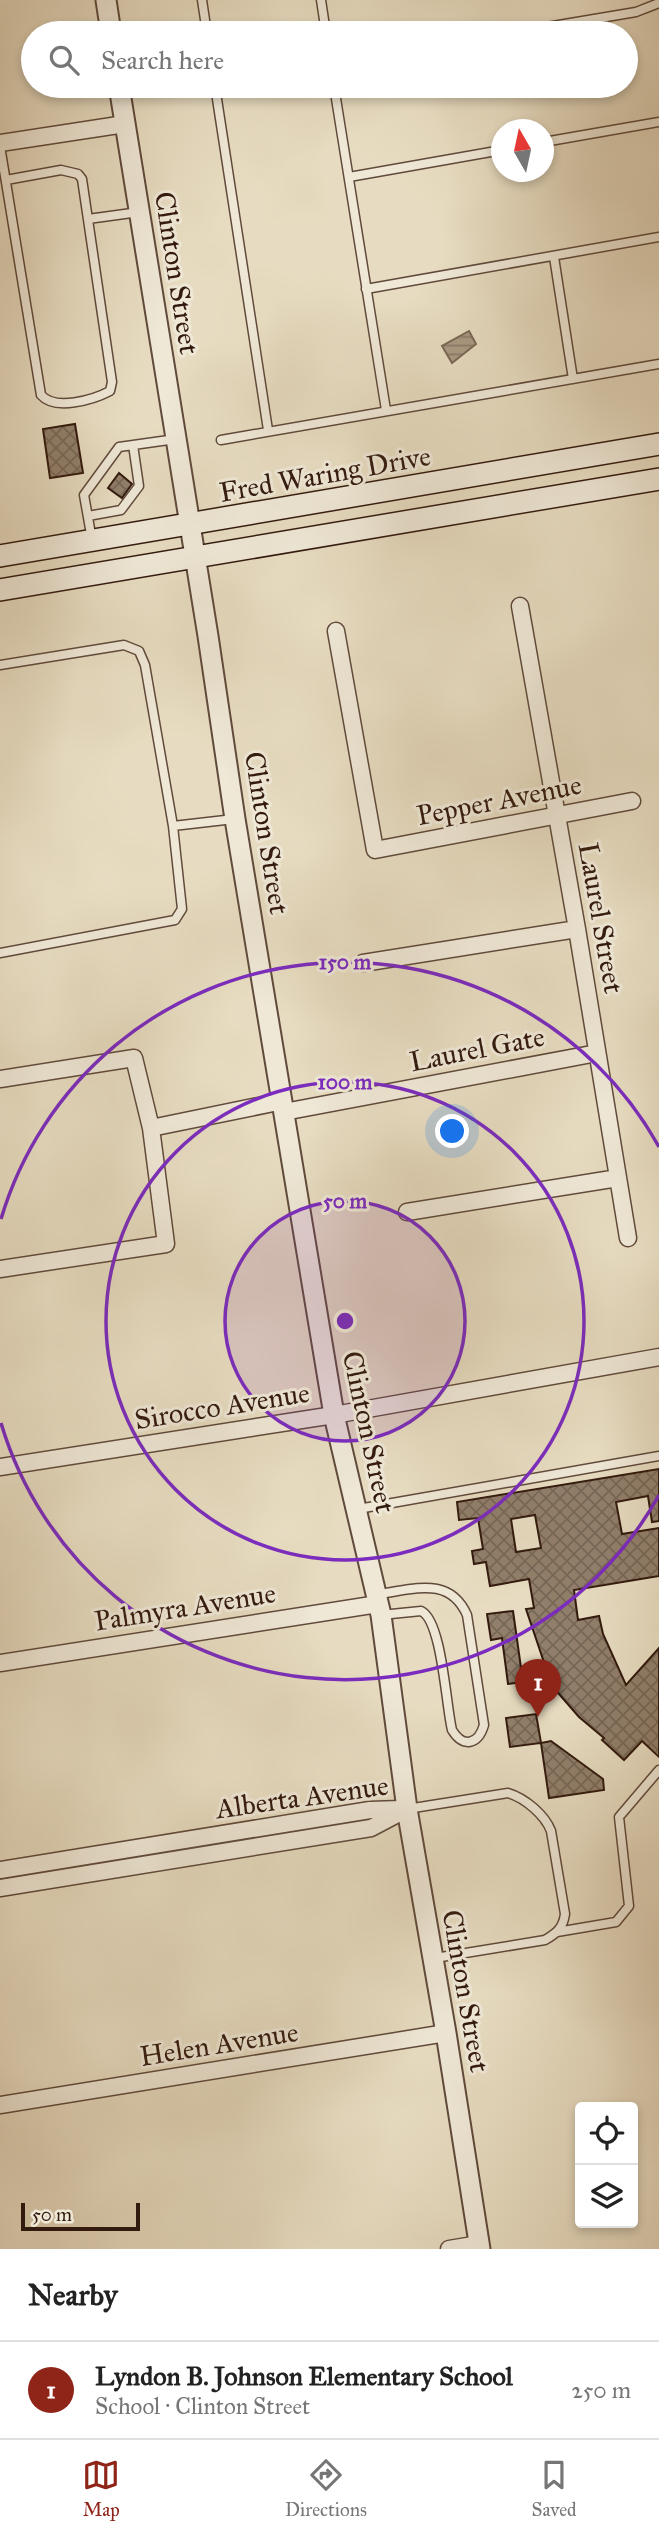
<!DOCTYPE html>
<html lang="en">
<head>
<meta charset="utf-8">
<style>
	:root { --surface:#fff; --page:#f6f6f6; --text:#222; --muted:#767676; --line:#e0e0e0; --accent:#8f2418 }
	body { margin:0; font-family:"IM FELL Great Primer",serif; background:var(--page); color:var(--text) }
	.controls { position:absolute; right:21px; bottom:21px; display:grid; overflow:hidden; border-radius:7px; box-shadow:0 4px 10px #0003 }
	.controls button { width:63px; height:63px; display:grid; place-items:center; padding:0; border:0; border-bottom:2px solid var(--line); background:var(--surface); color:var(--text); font:35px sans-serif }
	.compass { position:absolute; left:491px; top:119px; width:63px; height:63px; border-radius:50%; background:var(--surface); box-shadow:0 4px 10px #0003; rotate:351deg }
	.scale { position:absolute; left:21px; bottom:18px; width:119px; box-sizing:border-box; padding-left:7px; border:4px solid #331a0e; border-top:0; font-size:19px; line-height:24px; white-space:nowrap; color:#331a0e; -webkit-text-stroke:5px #efe8d7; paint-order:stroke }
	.you { position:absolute; left:453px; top:1132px; width:24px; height:24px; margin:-18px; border:5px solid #fff; border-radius:50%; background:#1a73e8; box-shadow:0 0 0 10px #1a73e833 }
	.badge { display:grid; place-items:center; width:46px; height:46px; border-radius:50%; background:var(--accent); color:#fff; font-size:23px; font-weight:700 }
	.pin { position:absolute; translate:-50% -58px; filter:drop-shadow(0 2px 4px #0008) }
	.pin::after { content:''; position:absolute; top:37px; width:24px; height:21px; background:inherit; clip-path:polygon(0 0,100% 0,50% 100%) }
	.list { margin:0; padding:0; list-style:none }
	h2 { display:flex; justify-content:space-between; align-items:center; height:91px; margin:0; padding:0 28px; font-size:30px }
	h2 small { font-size:23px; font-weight:400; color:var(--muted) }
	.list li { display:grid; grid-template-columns:46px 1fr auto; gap:21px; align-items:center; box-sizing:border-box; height:98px; padding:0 28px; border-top:2px solid var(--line) }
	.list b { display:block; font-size:26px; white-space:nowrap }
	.list p { margin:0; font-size:23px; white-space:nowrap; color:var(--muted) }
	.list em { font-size:23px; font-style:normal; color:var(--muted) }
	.icon { flex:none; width:38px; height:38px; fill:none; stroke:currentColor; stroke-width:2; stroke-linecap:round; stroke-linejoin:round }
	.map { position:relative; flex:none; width:659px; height:2249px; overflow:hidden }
	.search { position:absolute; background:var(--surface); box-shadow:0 4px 10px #0003; left:21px; right:21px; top:21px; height:77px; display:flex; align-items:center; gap:18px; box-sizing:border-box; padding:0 24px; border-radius:38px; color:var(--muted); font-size:26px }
	.sheet { height:189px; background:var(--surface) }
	nav { display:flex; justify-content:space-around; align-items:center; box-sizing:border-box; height:98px; border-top:2px solid var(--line); background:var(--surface); font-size:19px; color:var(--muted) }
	nav a { display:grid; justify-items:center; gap:4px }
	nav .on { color:var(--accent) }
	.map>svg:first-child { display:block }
	.water { fill:url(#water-rules); stroke:#7a6755; stroke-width:2 }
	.building { fill:url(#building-cross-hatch); stroke:#331a0e; stroke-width:2; fill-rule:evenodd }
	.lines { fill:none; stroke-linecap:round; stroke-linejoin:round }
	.service-casing { stroke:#604a3b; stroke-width:11 }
	.minor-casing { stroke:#604a3b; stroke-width:19 }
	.tertiary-casing { stroke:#604a3b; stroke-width:23 }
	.secondary-casing { stroke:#331a0e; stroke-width:24 }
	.service { stroke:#efe8d7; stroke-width:8 }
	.minor { stroke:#efe8d7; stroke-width:16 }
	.tertiary { stroke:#efe8d7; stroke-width:19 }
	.secondary { stroke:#efe8d7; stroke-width:21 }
	.ring { fill:none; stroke:#7b2cbf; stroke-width:3.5 }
	.labels { text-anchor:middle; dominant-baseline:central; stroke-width:6; stroke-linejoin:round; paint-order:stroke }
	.street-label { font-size:28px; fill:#331a0e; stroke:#efe8d7 }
	.centre { fill:#7b2cbf; stroke:#efe8d7; stroke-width:3.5 }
	.ring-label { font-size:21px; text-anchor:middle; font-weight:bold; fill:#7b2cbf; stroke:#efe8d7; stroke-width:6; stroke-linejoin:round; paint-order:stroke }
</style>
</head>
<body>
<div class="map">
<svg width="659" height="2249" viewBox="0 0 659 2249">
	<defs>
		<pattern id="water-rules" width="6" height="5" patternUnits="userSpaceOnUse" patternTransform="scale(1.75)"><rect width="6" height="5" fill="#aa9a84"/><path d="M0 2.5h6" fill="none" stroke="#8b7d6a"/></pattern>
		<pattern id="building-cross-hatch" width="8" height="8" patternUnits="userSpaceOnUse" patternTransform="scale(1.75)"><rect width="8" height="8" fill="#917f6b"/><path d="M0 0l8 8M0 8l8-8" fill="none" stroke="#776756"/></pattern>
	</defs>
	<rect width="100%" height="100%" fill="#e7dcc1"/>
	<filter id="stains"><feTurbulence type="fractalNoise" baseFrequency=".00286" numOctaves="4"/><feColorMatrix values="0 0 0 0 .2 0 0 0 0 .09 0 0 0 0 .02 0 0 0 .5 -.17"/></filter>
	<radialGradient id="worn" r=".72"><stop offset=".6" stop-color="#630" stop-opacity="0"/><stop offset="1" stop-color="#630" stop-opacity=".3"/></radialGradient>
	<path class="water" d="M469 331 476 344 452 363 442 346Z"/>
	<path class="building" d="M75 424 83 473 50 478 43 429Z
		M119 473 132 484 122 498 108 488Z
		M659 1469V1521L652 1522 648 1496 616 1502 622 1534 659 1528V1576L574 1590 578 1620 599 1616 603 1634 626 1685 659 1648V1757L642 1741 624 1760 602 1740 604 1738 579 1717 552 1686 526 1609 534 1608 529 1579 490 1586 486 1562 474 1564 472 1551 483 1549 478 1518 459 1520 457 1502ZM535 1515 541 1548 516 1552 511 1519Z
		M513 1611 523 1682 508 1684 502 1638 491 1640 487 1614Z
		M536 1714 541 1743 510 1747 506 1718Z
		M551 1741 603 1779 604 1790 549 1798 541 1743Z"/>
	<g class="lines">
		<defs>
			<path id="service" d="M202 0 207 33
				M321 0 326 33
				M511 33 636 12 659 3
				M215 86 268 430
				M334 86 386 410
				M544 142 659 122
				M0 146 41 395C55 411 93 400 110 391L112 382 82 179 78 174 61 170 6 180
				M349 177 502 150
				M88 219 139 212
				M554 257 573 379
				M366 289 659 237
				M221 440 659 364
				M88 516 121 510 139 486 133 445
				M92 540 84 495 119 447 176 439
				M0 665 124 645 139 651 145 665 173 826
				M0 953 175 920 182 909 173 826 234 819
				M358 1509 659 1456
				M378 1594C413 1590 449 1575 467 1615L484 1725C478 1745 463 1748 452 1730 446 1706 442 1620 421 1611L381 1615
				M407 1809 508 1793C525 1798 545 1815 551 1831L565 1914C563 1928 557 1933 545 1940L435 1958
				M557 1932 616 1922 629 1906 619 1817 659 1770"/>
			<path id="minor" d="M0 143 125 124
				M520 606 577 929 628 1238
				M336 631 375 850 632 801
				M363 963 577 929
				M0 1079 134 1058 151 1128 166 1244 0 1269
				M284 1112 597 1053
				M151 1128 283 1101
				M407 1212 618 1178
				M0 1467 334 1415 659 1357
				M0 1663 378 1604
				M0 1870 370 1810 401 1809
				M0 1888 371 1828 407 1809
				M0 2105 446 2033
				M449 2249 479 2244"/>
			<path id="tertiary" d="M106 0 111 33
				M119 86 208 636 235 819 334 1415 381 1615 407 1809 446 2033 480 2249"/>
			<path id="secondary" d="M0 556 659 444
				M0 590 659 479"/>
		</defs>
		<use href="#service" class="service-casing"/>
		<use href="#minor" class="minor-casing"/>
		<use href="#tertiary" class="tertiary-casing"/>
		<use href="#secondary" class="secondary-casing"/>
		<use href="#service" class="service"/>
		<use href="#minor" class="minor"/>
		<use href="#tertiary" class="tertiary"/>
		<use href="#secondary" class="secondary"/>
	</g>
	<circle cx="345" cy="1321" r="120" fill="#7b2cbf" fill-opacity=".12"/>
	<g class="ring">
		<circle cx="345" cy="1321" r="120"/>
		<circle cx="345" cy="1321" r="239"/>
		<path d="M659 1495A359 359 0 0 1 1 1423M1 1219A359 359 0 0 1 659 1147"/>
	</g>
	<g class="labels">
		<g class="street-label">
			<text transform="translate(177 273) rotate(81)">Clinton Street</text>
			<text transform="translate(325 474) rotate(-10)">Fred Waring Drive</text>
			<text transform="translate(499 800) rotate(-11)">Pepper Avenue</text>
			<text transform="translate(267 833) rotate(81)">Clinton Street</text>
			<text transform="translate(601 918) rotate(80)">Laurel Street</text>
			<text transform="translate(477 1049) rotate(-11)">Laurel Gate</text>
			<text transform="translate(222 1406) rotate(-9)">Sirocco Avenue</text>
			<text transform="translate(369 1432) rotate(78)">Clinton Street</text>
			<text transform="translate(185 1607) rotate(-9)">Palmyra Avenue</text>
			<text transform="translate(302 1797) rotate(-8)">Alberta Avenue</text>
			<text transform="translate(466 1991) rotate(80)">Clinton Street</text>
			<text transform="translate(219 2044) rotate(-9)">Helen Avenue</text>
		</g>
	</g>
	<circle cx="345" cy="1321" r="10" class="centre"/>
	<g class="ring-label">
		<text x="345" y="969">150 m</text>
		<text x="345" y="1089">100 m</text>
		<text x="345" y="1208">50 m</text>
	</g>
	<rect width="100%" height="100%" filter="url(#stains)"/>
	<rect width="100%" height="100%" fill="url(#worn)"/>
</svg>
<div class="controls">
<button><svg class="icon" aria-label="locate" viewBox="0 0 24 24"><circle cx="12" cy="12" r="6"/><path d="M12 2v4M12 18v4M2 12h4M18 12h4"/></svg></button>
<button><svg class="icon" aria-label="layers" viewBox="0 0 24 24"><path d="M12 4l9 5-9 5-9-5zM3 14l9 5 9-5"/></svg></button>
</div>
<svg class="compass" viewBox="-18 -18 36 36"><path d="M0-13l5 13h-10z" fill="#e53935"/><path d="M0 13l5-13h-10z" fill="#767676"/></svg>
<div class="scale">50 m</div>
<div class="you"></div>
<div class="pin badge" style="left:538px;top:1717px">1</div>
<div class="search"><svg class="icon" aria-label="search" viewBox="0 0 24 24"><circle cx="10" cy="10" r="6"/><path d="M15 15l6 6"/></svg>Search here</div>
</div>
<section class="sheet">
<h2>Nearby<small></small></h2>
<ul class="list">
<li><span class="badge">1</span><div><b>Lyndon B. Johnson Elementary School</b><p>School · Clinton Street</p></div><em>250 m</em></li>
</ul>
</section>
<nav>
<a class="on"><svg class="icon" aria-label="map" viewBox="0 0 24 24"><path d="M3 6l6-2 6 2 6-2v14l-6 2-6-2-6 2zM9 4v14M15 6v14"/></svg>Map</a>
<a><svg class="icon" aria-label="directions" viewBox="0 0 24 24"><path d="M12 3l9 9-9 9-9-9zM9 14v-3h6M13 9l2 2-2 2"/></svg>Directions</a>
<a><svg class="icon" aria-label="saved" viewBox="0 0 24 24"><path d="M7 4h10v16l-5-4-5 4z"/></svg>Saved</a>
</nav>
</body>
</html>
